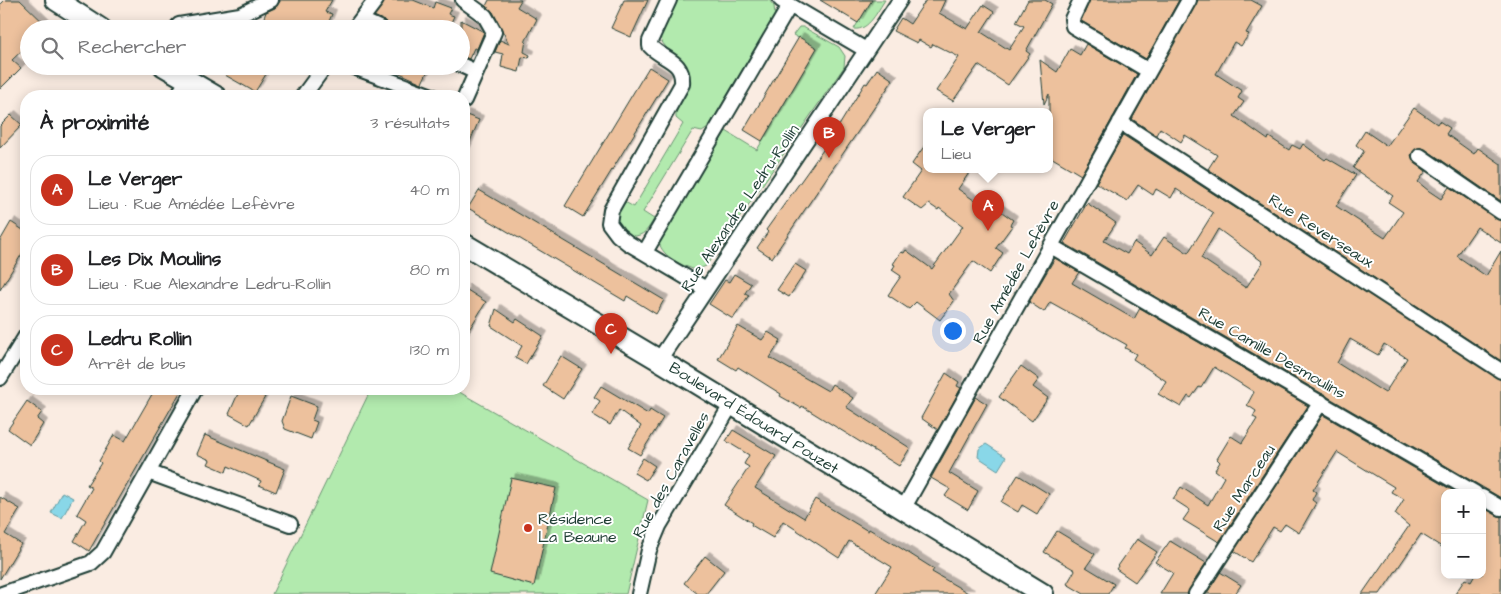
<!DOCTYPE html>
<html lang="fr">
<head>
<meta charset="utf-8">
<style>
	:root { --surface:#fff; --page:#f6f6f6; --text:#202124; --muted:#757577; --line:#e0e0e0; --accent:#c8321e }
	body { margin:0; font-family:"Architects Daughter",sans-serif; background:var(--page); color:var(--text) }
	.controls { position:absolute; right:15px; bottom:15px; display:grid; overflow:hidden; border-radius:10px; box-shadow:0 2px 12px #0003 }
	.controls button { width:45px; height:45px; display:grid; place-items:center; padding:0; border:0; border-bottom:1px solid var(--line); background:var(--surface); color:var(--text); font:25px sans-serif }
	.you { position:absolute; left:952px; top:330px; width:18px; height:18px; margin:-12px; border:4px solid #fff; border-radius:50%; background:#1a73e8; box-shadow:0 0 0 8px #1a73e833 }
	.badge { display:grid; place-items:center; width:32px; height:32px; border-radius:50%; background:var(--accent); color:#fff; font-size:16px; font-weight:700 }
	.pin { position:absolute; translate:-50% -41px; filter:drop-shadow(0 1px 2px #0008) }
	.pin::after { content:''; position:absolute; top:26px; width:18px; height:15px; background:inherit; clip-path:polygon(0 0,100% 0,50% 100%) }
	.popup { position:absolute; left:923px; top:108px; width:130px; height:65px; box-sizing:border-box; display:grid; place-content:center; border-radius:10px; background:var(--surface); filter:drop-shadow(0 1px 4px #0005); font-size:16px; white-space:nowrap; color:var(--muted) }
	.popup b { font-size:19px; color:var(--text) }
	.popup::after { content:''; position:absolute; left:50%; top:100%; margin-left:-10px; border:10px solid transparent; border-top-color:var(--surface) }
	.list { margin:0; padding:0; list-style:none }
	h2 { display:flex; justify-content:space-between; align-items:center; height:65px; margin:0; padding:0 20px; font-size:21px }
	h2 small { font-size:16px; font-weight:400; color:var(--muted) }
	.list li { display:grid; grid-template-columns:32px 1fr auto; gap:15px; align-items:center; box-sizing:border-box; height:70px; margin:0 10px 10px; padding:0 10px; border:1px solid var(--line); border-radius:20px }
	.list b { display:block; font-size:19px; white-space:nowrap }
	.list p { margin:0; font-size:16px; white-space:nowrap; color:var(--muted) }
	.list em { font-size:16px; font-style:normal; color:var(--muted) }
	.icon { flex:none; width:28px; height:28px; fill:none; stroke:currentColor; stroke-width:2; stroke-linecap:round; stroke-linejoin:round }
	.map { position:relative; flex:none; width:1501px; height:594px; overflow:hidden }
	.search { position:absolute; background:var(--surface); box-shadow:0 2px 12px #0003; left:20px; top:20px; width:450px; height:55px; display:flex; align-items:center; gap:12px; box-sizing:border-box; padding:0 18px; border-radius:28px; color:var(--muted); font-size:19px }
	.panel { position:absolute; background:var(--surface); box-shadow:0 2px 12px #0003; left:20px; top:90px; width:450px; height:305px; border-radius:20px }
	.map>svg:first-child { display:block }
	.green { fill:#b2eaae; stroke:#689471 }
	.water { fill:#89d7e8; stroke:#5f99a0 }
	.building { fill:#edc19d; stroke:#1f3d34; fill-rule:evenodd; filter:url(#shadow) }
	.lines { fill:none; stroke-linecap:round; stroke-linejoin:round }
	.street-casing { stroke:#1f3d34; stroke-width:18 }
	.secondary-casing { stroke:#1f3d34; stroke-width:24 }
	.street { stroke:#fff; stroke-width:14 }
	.secondary { stroke:#fff; stroke-width:20 }
	.poi-dot { fill:#c8321e; stroke:#fff; stroke-width:2 }
	.labels { text-anchor:middle; dominant-baseline:central; stroke-width:4; stroke-linejoin:round; paint-order:stroke }
	.street-label { font-size:16px; fill:#1f3d34; stroke:#fff }
	.poi-label { font-size:16px; fill:#1f3d34; stroke:#fff; text-anchor:start }
</style>
</head>
<body>
<div class="map">
<svg width="1501" height="594" viewBox="0 0 1501 594">
	<defs>
		<filter id="shadow"><feDropShadow dx="4.5" dy="-4.5" stdDeviation="0" flood-color="#0004"/></filter>
	</defs>
	<rect width="100%" height="100%" fill="#faece2"/>
	<filter id="ink" filterUnits="userSpaceOnUse"><feTurbulence type="fractalNoise" baseFrequency=".02" numOctaves="2"/><feDisplacementMap in="SourceGraphic" scale="10" xChannelSelector="R" yChannelSelector="G"/><feConvolveMatrix kernelMatrix="1 2 1 2 8 2 1 2 1" color-interpolation-filters="sRGB"/></filter>
	<g filter="url(#ink)">
		<path class="green" d="M676 0H769L774 6 775 15 708 128 702 132 693 130 643 212 654 219C648 229 644 237 631 236L616 224V212L623 201 634 207 683 124 676 118V114C678 103 686 95 689 85 696 57 659 54 660 33Z
			M862 0H885C878 10 869 31 854 29L869 4Z
			M799 27H803L839 47 845 56 844 67 706 266 696 270C683 266 662 257 659 242L662 237 726 131 757 150 817 48 793 35Z
			M371 389H454L648 500 626 594H272Z"/>
		<path class="water" d="M986 444 1006 457 998 470 978 457 979 449Z
			M62 492 73 498 62 518 51 513Z"/>
		<path class="building" d="M5 0H20L50 29H29V44L12 60 21 68 0 89V5Z
			M281 0H332L325 12 332 14 326 29H275L262 23 266 12 275 8Z
			M385 0H413L433 8 435 2 451 8 448 14 454 16 448 29H390L385 21 374 16Z
			M489 0H521L517 7 537 19 526 40 524 52 530 55 529 58 522 57 519 72 501 67 503 54 495 52 500 40 509 44 493 12 486 6Z
			M624 0H648L631 37 611 28Z
			M820 0H872L858 23Z
			M926 0H945L939 13 967 29 983 5 994 12 981 32 1009 50 1024 26 1016 22 1028 0H1045L1052 4 1026 51 1030 54 1008 85 978 65 953 101 936 91 959 57 933 44 931 47 919 40 917 43 893 31 901 18 910 24Z
			M1090 0H1179L1146 59 1081 21Z
			M1198 0H1251L1262 6 1246 33 1249 34 1241 46 1234 42 1216 74 1242 91 1238 98 1244 102 1234 116 1268 140 1269 137 1289 150 1292 145 1300 149 1303 144 1325 160 1327 158 1356 175 1336 206 1385 238 1403 212 1388 202 1393 196 1353 168 1364 151 1356 145 1365 131 1387 146 1414 108 1437 124 1439 121 1450 128 1446 134 1474 154 1478 148 1501 164V201L1425 149 1417 148 1411 155 1415 163 1426 171 1418 182 1429 191 1441 199 1449 187 1501 221V243L1477 227 1457 256 1486 276 1501 251V361L1208 169 1217 155 1185 135 1181 142 1160 128 1156 135 1132 119Z
			M461 20 484 32 477 49 474 48 469 59 461 56Z
			M799 37 817 48 762 141 744 130Z
			M1086 44 1137 74 1081 175 1049 156V94L1044 104 1040 60 1057 72 1070 49 1080 55Z
			M230 66H271L255 92 225 75Z
			M384 66H430L422 83Z
			M649 67 668 79 583 217 565 206Z
			M877 69 893 80 772 258 757 248 768 232 766 230 828 143 826 142 835 128 837 129 865 83 867 84Z
			M464 114 479 120 464 156Z
			M11 115 22 125 0 148V126Z
			M1123 135 1501 380V498L1064 243 1087 203 1116 223 1104 241 1127 254 1134 242 1152 255 1164 237 1188 253 1213 213 1176 189 1171 198 1156 189 1153 195 1138 185 1127 201 1096 183ZM1218 229 1263 262 1246 288 1201 258ZM1350 339 1378 355 1384 344 1407 358 1385 393 1337 363Z
			M927 142V170H971L958 189 991 212 995 207 1013 220 1010 225 1012 226 996 248 1003 253 990 273 973 261 949 294 954 301 940 320 916 302 909 309 888 295 901 276 892 270 895 265 893 264 901 252 904 253 906 250 932 269 963 226 939 208 938 210 929 204 922 210 903 197 921 171 912 164Z
			M479 190 664 300 656 314 627 296 625 301 468 208Z
			M11 222 26 232V247L0 290V241Z
			M1055 258 1079 272 1072 283 1134 319 1140 308 1308 406 1219 542 1183 520 1190 510 1173 499 1181 487 1208 505 1224 477 1215 470 1220 462 1217 459 1231 436 1242 443 1257 419 1253 417 1256 411 1247 405 1254 392 1214 367 1201 388 1199 387 1191 398 1188 396 1181 407 1158 394 1166 381 1133 359 1136 354 1125 348 1127 345 1050 302 1044 312 1029 302Z
			M795 264 806 271 789 297 777 290Z
			M734 274 751 284 745 293 749 295 733 319 709 304 725 280 729 282Z
			M464 288 486 302 464 338Z
			M496 309 515 322 517 319 543 336 526 364 515 358 522 346 491 326Z
			M738 326 762 340 768 332 781 340 770 358 828 391 832 384 853 398 846 407 910 448 899 466 802 406 801 408 780 396 781 394 738 367 736 370 718 359Z
			M561 356 582 369 563 399 543 386Z
			M1021 366 1039 379 1033 387 1048 398 1032 421 999 397Z
			M946 373 959 382 957 386 961 388 938 430 921 418Z
			M601 386 648 414 650 410 663 418 640 455 628 448 641 426 619 410 610 425 592 414 600 401 594 397Z
			M155 389H182L89 551 74 541 86 520 77 514 92 488 87 485 101 463 99 461 114 435 125 441Z
			M240 389H251L265 397 249 425 229 414Z
			M291 396 317 406 312 420 317 422 311 439 285 429 282 421Z
			M976 397 987 404 949 473 978 491 968 510 945 496 950 489 931 478Z
			M27 401 42 412 37 419 43 424 30 445 8 429Z
			M1323 415 1457 493H1445V549L1421 534 1380 594H1362L1409 526 1395 514 1404 499 1391 492 1394 487 1337 452 1313 490 1316 492 1312 500 1316 503 1299 533 1285 524 1280 531 1273 527 1251 562 1234 551Z
			M733 430 776 456 755 488 804 518 815 499 868 531 869 529 891 542 934 569 932 572 970 594H875L892 567 849 541 839 558 783 521 773 538 751 525 752 523 724 505 749 467 744 464 749 455 726 441Z
			M205 435 285 469 276 492 259 485 261 481 228 466 226 472 208 464 210 460 197 454Z
			M643 458 655 466 646 480 634 473Z
			M1018 475 1049 494 1037 514 1022 505 1018 512 1001 502Z
			M511 478 556 488 534 586 490 574Z
			M0 497 20 509 5 534 21 544 0 579Z
			M1482 507 1501 517V594H1455L1465 579 1471 582 1475 575H1482Z
			M1057 531 1095 554 1086 567 1114 584 1108 594H1084L1067 584 1075 570 1044 552Z
			M1137 539 1157 552 1135 582 1116 569Z
			M1170 541 1206 563 1187 594H1160L1173 573 1155 562Z
			M705 556 724 571 706 594H698L684 583Z
			M1220 572 1241 585 1235 594H1206Z"/>
		<g class="lines">
			<defs>
				<path id="street" d="M463 0 485 16 494 32 464 100
					M669 0 650 41V46C663 60 684 60 682 84L611 210 609 223 618 235 628 243 706 289
					M781 0 866 50
					M1081 0 1072 19 1073 26 1149 71
					M361 20 381 29
					M176 29 179 25 240 15 271 0
					M354 29 376 0
					M461 65 476 72
					M351 66 432 96
					M177 96 189 80
					M303 96 325 66
					M1120 122 1501 371
					M1420 156 1501 212
					M1051 246 1475 493
					M645 252 790 5
					M659 360 900 0
					M0 378 26 336
					M148 472 290 524
					M1482 497 1501 508
					M903 509 1189 0
					M2 594 91 563 103 552 195 389
					M639 594 649 550 659 526 731 405
					M1196 594 1321 402"/>
				<path id="secondary" d="M56 0 101 29
					M164 66 215 96
					M464 244 659 360 1043 594"/>
			</defs>
			<use href="#street" class="street-casing"/>
			<use href="#secondary" class="secondary-casing"/>
			<use href="#street" class="street"/>
			<use href="#secondary" class="secondary"/>
		</g>
	</g>
	<circle class="poi-dot" cx="528" cy="528" r="5"/>
	<g class="labels">
		<g class="street-label">
			<text transform="translate(740 208) rotate(-56)">Rue Alexandre Ledru-Rollin</text>
			<text transform="translate(1321 231) rotate(33)">Rue Reverseaux</text>
			<text transform="translate(1016 272) rotate(-61)">Rue Amédée Lefèvre</text>
			<text transform="translate(1272 353) rotate(30)">Rue Camille Desmoulins</text>
			<text transform="translate(754 418) rotate(32)">Boulevard Édouard Pouzet</text>
			<text transform="translate(671 475) rotate(-61)">Rue des Caravelles</text>
			<text transform="translate(1244 488) rotate(-57)">Rue Marceau</text>
		</g>
		<g class="poi-label">
			<text x="538" y="519">Résidence<tspan x="538" dy="18">La Beaune</tspan></text>
		</g>
	</g>
</svg>
<div class="controls">
<button>+</button>
<button>−</button>
</div>
<div class="you"></div>
<div class="pin badge" style="left:988px;top:231px">A</div>
<div class="popup"><b>Le Verger</b>Lieu</div>
<div class="pin badge" style="left:829px;top:158px">B</div>
<div class="pin badge" style="left:611px;top:354px">C</div>
<div class="search"><svg class="icon" aria-label="search" viewBox="0 0 24 24"><circle cx="10" cy="10" r="6"/><path d="M15 15l6 6"/></svg>Rechercher</div>
<section class="panel">
<h2>À proximité<small>3 résultats</small></h2>
<ul class="list">
<li><span class="badge">A</span><div><b>Le Verger</b><p>Lieu · Rue Amédée Lefèvre</p></div><em>40 m</em></li>
<li><span class="badge">B</span><div><b>Les Dix Moulins</b><p>Lieu · Rue Alexandre Ledru-Rollin</p></div><em>80 m</em></li>
<li><span class="badge">C</span><div><b>Ledru Rollin</b><p>Arrêt de bus</p></div><em>130 m</em></li>
</ul>
</section>
</div>
</body>
</html>
